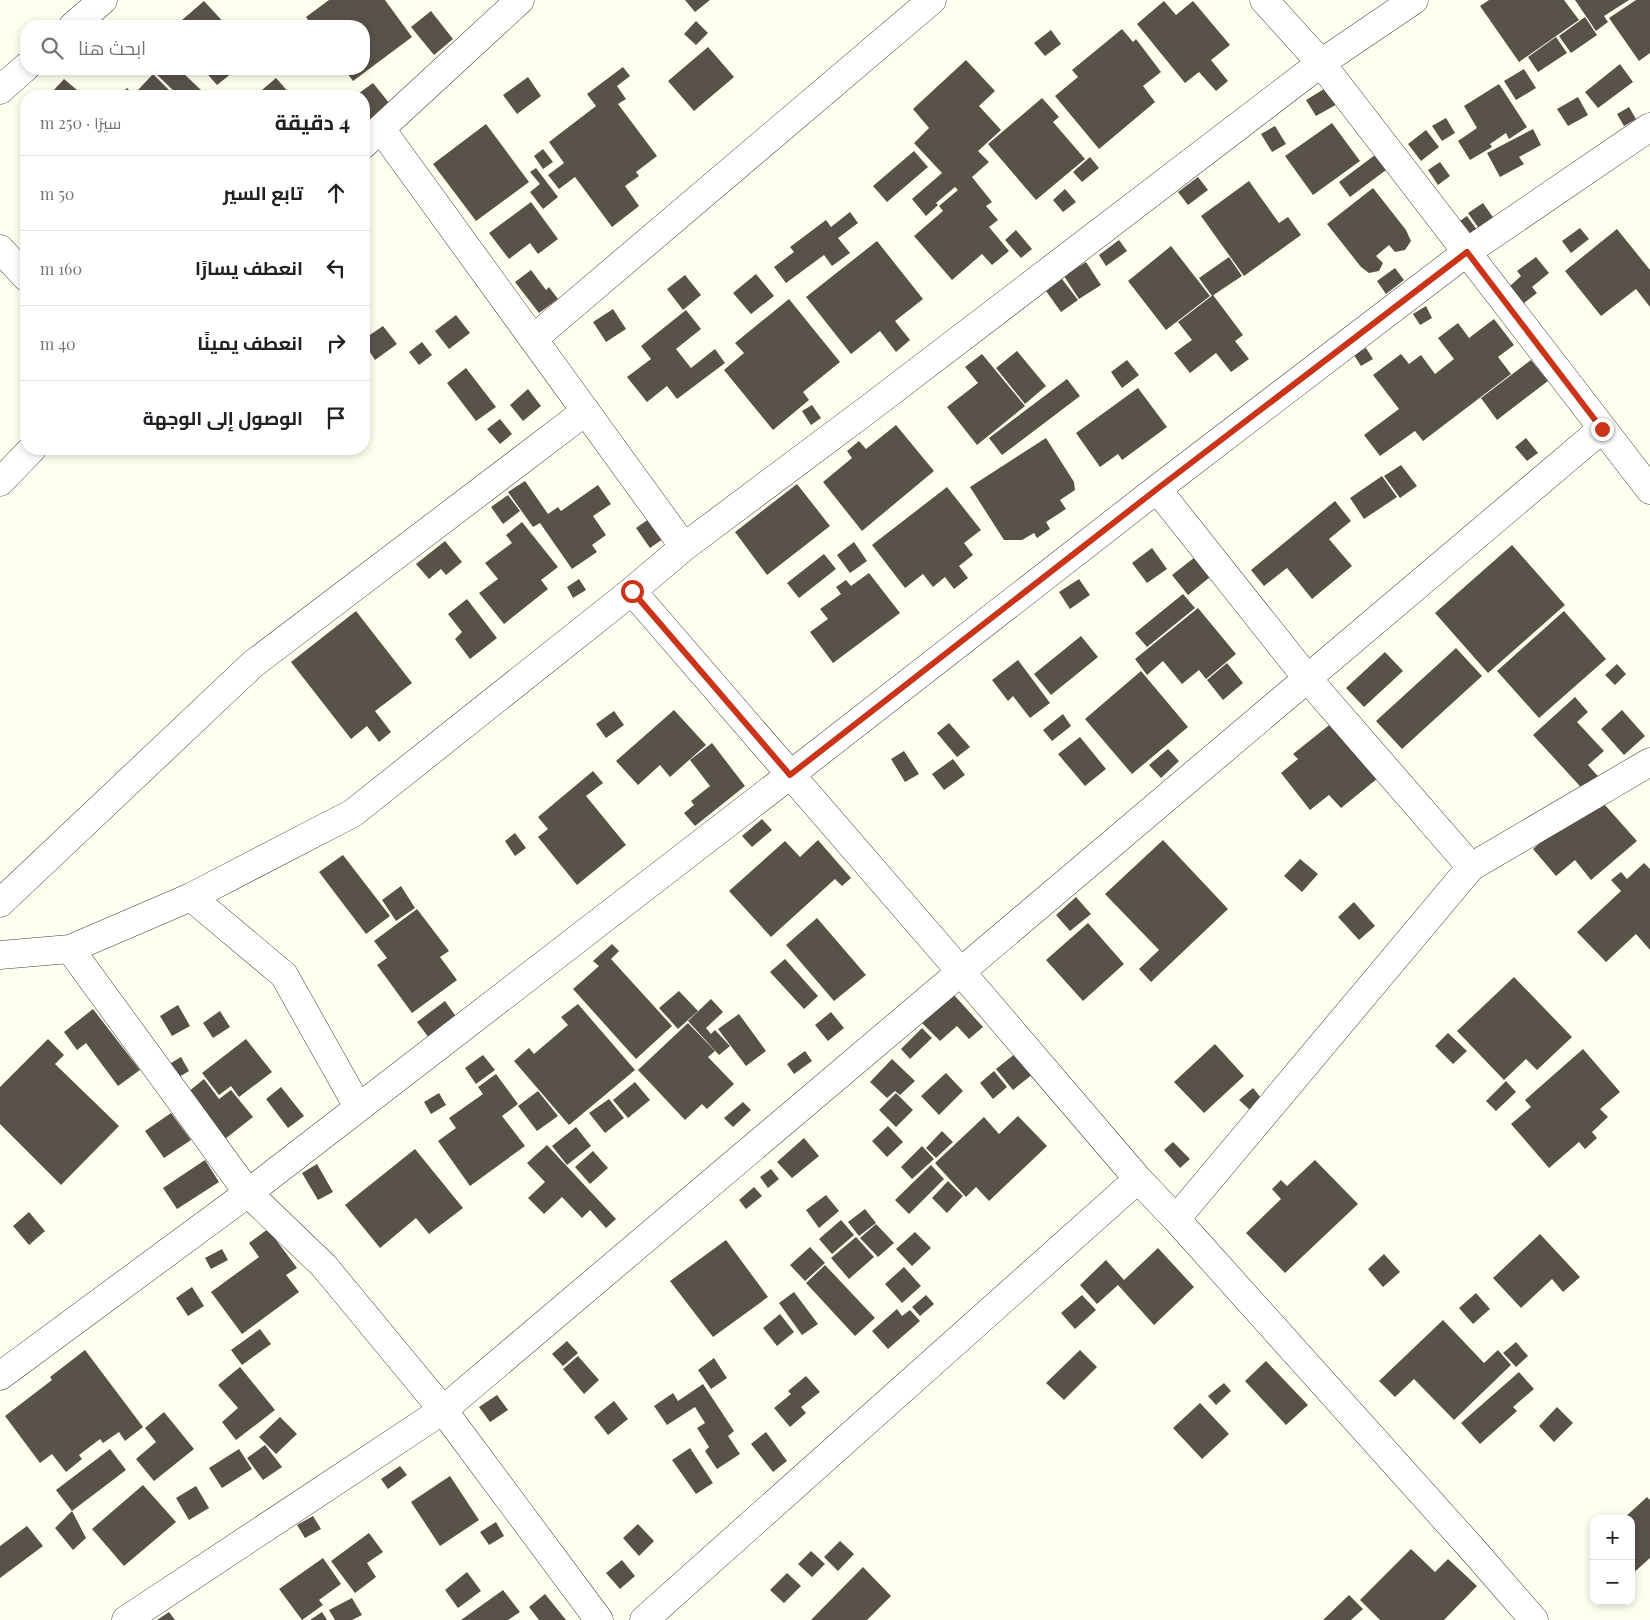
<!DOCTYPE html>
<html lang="ar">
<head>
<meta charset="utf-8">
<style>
	:root { --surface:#fff; --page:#f6f6f6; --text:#202124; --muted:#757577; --line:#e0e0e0 }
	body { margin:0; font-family:"Playfair Display",Cairo,serif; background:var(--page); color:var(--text); direction:rtl }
	.controls { position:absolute; right:15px; bottom:15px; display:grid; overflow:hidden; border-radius:10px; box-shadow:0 2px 8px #0003 }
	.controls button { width:45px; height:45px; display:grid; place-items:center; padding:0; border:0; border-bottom:1px solid var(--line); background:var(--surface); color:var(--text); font:25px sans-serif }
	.stop { position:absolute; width:15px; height:15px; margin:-11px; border:4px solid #ca351a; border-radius:50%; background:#fff }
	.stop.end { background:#ca351a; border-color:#fff; box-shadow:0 1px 5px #0008 }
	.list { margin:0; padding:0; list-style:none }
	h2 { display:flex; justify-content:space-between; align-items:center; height:65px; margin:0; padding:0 20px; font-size:21px }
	h2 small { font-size:16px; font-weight:400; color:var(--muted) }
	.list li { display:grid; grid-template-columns:32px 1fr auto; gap:15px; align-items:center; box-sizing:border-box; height:75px; padding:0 20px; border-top:1px solid var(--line) }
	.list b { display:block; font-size:19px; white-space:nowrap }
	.list em { font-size:16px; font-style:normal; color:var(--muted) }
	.icon { flex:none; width:28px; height:28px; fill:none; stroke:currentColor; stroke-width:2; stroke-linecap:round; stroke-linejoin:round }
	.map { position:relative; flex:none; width:1650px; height:1620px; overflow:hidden; direction:ltr }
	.search { position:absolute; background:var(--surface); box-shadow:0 2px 8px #0003; left:20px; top:20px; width:350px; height:55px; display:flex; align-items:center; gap:12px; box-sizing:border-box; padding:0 18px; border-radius:20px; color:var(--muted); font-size:19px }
	.panel { position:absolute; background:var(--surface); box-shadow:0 2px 8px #0003; left:20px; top:90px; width:350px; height:365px; border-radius:20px; direction:rtl }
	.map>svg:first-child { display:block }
	.building { fill:#585249 }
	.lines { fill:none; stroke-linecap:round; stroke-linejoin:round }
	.minor-casing { stroke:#414141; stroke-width:29 }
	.minor { stroke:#fff; stroke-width:28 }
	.route { stroke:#ca351a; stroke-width:6 }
</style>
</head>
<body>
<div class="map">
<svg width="1650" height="1620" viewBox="0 0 1650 1620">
	<rect width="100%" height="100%" fill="#ffffef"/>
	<path class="building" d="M329 0H385L412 37 353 81 344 69H364V26H312L306 17Z
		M685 0H710L695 12Z
		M1489 0H1564L1579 20 1519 62 1480 6Z
		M1575 0H1629L1604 16 1608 22 1596 31Z
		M1636 0H1650V53L1639 61 1609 18Z
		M204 1 227 26H175Z
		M1164 1 1176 15 1193 1 1230 45 1211 60 1228 81 1216 91 1199 72 1185 83 1137 24Z
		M431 11 453 39 434 55 411 27Z
		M1585 17 1597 35 1571 53 1559 36Z
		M696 21 708 33 696 45 684 34Z
		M1122 29 1133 42 1136 39 1161 72 1143 86 1155 102 1099 149 1055 96 1078 77 1072 70Z
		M1051 30 1061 44 1045 56 1034 43Z
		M1556 37 1567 53 1538 72 1528 57Z
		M708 47 734 77 694 111 668 81Z
		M966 60 995 91 979 106 1001 130 978 151 989 162 972 177 992 202 986 206 998 220 989 227 1009 251 992 265 982 254 952 280 914 236 943 211 939 206 958 190 955 187 936 203 938 205 926 216 912 199 942 173 914 143 929 128 913 109Z
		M1620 64 1633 82 1598 108 1585 92Z
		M623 67 630 76 617 86 626 99 618 104 657 156 636 172 639 176 625 186 639 206 612 227 575 177 559 189 548 175 564 163 549 142 596 106 587 94Z
		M151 69H179L202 91 197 96H179Z
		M203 69H237L217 85Z
		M1524 69 1536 88 1516 100 1504 81Z
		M153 74 171 92 166 96H142L137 91Z
		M528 77 541 96 517 114 503 95Z
		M276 78 291 95 255 96Z
		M64 79 84 96H58L53 91Z
		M373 83 390 104 371 120 364 111V96H355Z
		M1499 84 1527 127 1509 139 1506 133 1490 144 1492 147 1470 160 1458 141 1477 128 1464 106Z
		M1329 86 1339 103 1316 116 1306 100Z
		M127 88 135 96H119Z
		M1578 97 1588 115 1568 126 1557 109Z
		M1042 98 1059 117 1053 122 1085 159 1036 200 988 144Z
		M1629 107 1636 119 1624 126 1617 114Z
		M1446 118 1455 133 1442 141 1432 126Z
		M1332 123 1360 161 1313 195 1285 156Z
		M486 124 529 182 476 221 433 164Z
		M1275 126 1286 144 1272 152 1261 134Z
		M1533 129 1541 145 1519 157 1524 164 1500 177 1487 153Z
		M1426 130 1439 147 1421 161 1408 144Z
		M543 149 553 162 543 169 534 156Z
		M914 151 928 167 887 202 873 186Z
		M1375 155 1386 170 1350 197 1339 182Z
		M1090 157 1099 168 1082 182 1073 172Z
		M1440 162 1450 176 1438 185 1428 170Z
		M536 168 558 197 543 209 530 192 540 184 530 172Z
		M1198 177 1208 190 1188 205 1178 192Z
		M1249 181 1279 223 1288 217 1301 235 1244 276 1201 216Z
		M1373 188 1406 230 1411 241 1405 250 1395 252 1389 245 1376 256 1383 263 1379 271 1369 273 1361 267 1327 224Z
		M1065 189 1076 202 1063 212 1053 200Z
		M531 202 558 239 538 254 530 243 509 259 489 233Z
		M1483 203 1499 226 1485 237 1468 213Z
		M850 212 858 223 838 238 850 253 832 266 824 255 786 283 774 267 794 252 790 247 826 220 831 227Z
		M1467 216 1482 237 1469 246 1454 225Z
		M1580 228 1589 239 1571 253 1562 241Z
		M1617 229 1650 270V307L1636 289 1601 316 1565 271Z
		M1016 230 1032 249 1021 258 1005 240Z
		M1119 240 1127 251 1106 266 1099 255Z
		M877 241 923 299 895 321 910 340 896 352 880 331 851 354 806 297Z
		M1171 246 1210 296 1166 330 1128 281Z
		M1229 257 1242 276 1212 296 1199 278Z
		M1536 257 1549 273 1532 287 1537 293 1524 303 1510 286 1521 276 1517 271Z
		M1086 262 1101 285 1079 299 1064 276Z
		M1395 268 1404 280 1386 294 1377 281Z
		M531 270 546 290 549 287 558 299 539 313 515 282Z
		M756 274 774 296 751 314 733 293Z
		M685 275 701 295 683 310 667 289Z
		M1062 279 1078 300 1061 312 1046 291Z
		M1213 295 1243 335 1235 341 1249 359 1231 372 1216 353 1190 373 1174 353 1192 340 1178 322Z
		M789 299 840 362 803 392 809 400 773 430 724 370 744 353 735 343Z
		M1426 306 1432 318 1420 325 1413 314Z
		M613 309 626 329 606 342 593 322Z
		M686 310 701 329 676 349 691 368 715 349 725 363 677 399 667 386 647 402 627 377 651 359 641 346Z
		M456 315 470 333 449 349 435 331Z
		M1494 319 1514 345 1498 357 1511 374 1423 441 1415 431 1380 456 1364 435 1399 409 1373 375 1401 354 1409 364 1421 355 1435 374 1454 359 1438 338 1458 323 1469 338Z
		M383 326 397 344 375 360 364 343V339Z
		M422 342 432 355 419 365 409 352Z
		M1366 348 1373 359 1361 366 1354 355Z
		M1017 351 1046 386 1025 404 996 368Z
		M982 354 1025 406 977 445 947 407 978 383 965 367Z
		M1127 360 1139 375 1122 388 1111 372Z
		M1531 360 1548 381 1497 420 1481 398Z
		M466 368 496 407 476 421 447 383Z
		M1067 379 1080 396 1002 455 989 438Z
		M1138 388 1167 427 1122 460 1118 454 1100 467 1076 433Z
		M528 389 541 406 523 421 510 405Z
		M812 405 821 418 811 425 802 411Z
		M500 419 512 434 500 444 487 429Z
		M896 425 934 471 862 531 823 482 852 458 847 451 859 441 866 449Z
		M1046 438 1074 482 1075 490 1060 500 1066 509 1046 522 1050 529 1037 538 1034 533 1022 540H1004L970 487Z
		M1526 438 1538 453 1527 461 1515 447Z
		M1401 465 1417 486 1400 498 1384 476Z
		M1382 476 1397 497 1364 519 1350 498Z
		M525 481 548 514 558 507 561 511 598 485 611 504 593 516 606 535 592 545 597 552 572 569 540 523 533 527 508 492Z
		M797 484 830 526 767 575 735 532Z
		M947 487 981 530 964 543 973 555 959 566 968 578 954 589 945 577 933 587 923 574 905 588 872 545Z
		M508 495 520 511 503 524 491 507Z
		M1335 501 1351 521 1329 539 1352 566 1312 599 1287 568 1264 586 1251 570Z
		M656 514 670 534 650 548 636 528Z
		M522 522 558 567 541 580 548 589 504 624 479 593 498 579 485 563 512 543 506 535Z
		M445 541 462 562 446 575 441 569 429 579 416 564Z
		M854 542 867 561 850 573 837 555Z
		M1512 545 1565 605 1488 673 1435 613Z
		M1152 548 1167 569 1147 583 1132 563Z
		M824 554 836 569 799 598 787 583Z
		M1199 554 1215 573 1188 595 1172 575Z
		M869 573 900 613 833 663 810 632 828 619 820 609 841 594 836 587 846 580 851 586Z
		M579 579 586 590 573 598 567 587Z
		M1079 579 1090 595 1070 609 1059 592Z
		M1183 594 1195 608 1147 647 1135 633Z
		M467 599 497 638 470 659 455 639 462 632 448 614Z
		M1198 608 1236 654 1206 679 1199 670 1182 684 1163 661 1147 675 1135 659Z
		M356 611 412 683 375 711 391 732 379 742 367 726 351 739 291 662Z
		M1564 611 1606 659 1539 718 1497 671Z
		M1081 636 1098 657 1051 695 1034 674Z
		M1456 648 1482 676 1402 749 1376 721Z
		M1385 652 1403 671 1364 707 1346 688Z
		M1018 660 1050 703 1030 718 1013 696 1008 701 992 680Z
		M1227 663 1243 683 1223 700 1207 680Z
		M1617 664 1626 674 1615 685 1605 675Z
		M1141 671 1188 727 1132 774 1085 719Z
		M1575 697 1588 712 1577 722 1604 751 1588 765 1604 783 1589 796 1533 735Z
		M674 710 706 745 670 777 660 765 638 785 616 761Z
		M1622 710 1645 736 1624 755 1601 729Z
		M614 711 624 725 606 738 596 724Z
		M1063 714 1071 726 1052 741 1043 730Z
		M1333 722 1378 778 1341 808 1329 795 1310 810 1281 773 1298 759 1293 754Z
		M949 723 970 747 957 757 937 733Z
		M1080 737 1106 769 1085 786 1058 754Z
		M712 743 745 786 695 826 684 813 694 805 691 801 710 786 690 760Z
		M1168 749 1179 761 1161 778 1149 765Z
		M904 751 919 774 905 782 891 759Z
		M953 759 965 775 944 790 932 774Z
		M593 771 603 783 586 796 626 845 577 885 538 837 548 829 538 817Z
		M1596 795 1637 841 1591 880 1575 860 1556 876 1533 849Z
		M762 819 772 830 752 847 742 836Z
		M515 833 526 848 515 856 505 841Z
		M818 840 851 878 842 886 835 879 771 937 729 891 785 841 800 857Z
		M1163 840 1228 909 1151 982 1139 969 1159 950 1105 894Z
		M343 855 390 916 366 934 319 872Z
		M1300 859 1318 874 1302 892 1284 876Z
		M1644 863 1650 869V950L1636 934 1606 962 1577 932 1621 891 1611 880 1621 872 1627 879Z
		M401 886 415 908 396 921 382 900Z
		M1076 897 1091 914 1070 931 1056 915Z
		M1354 902 1375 926 1359 940 1338 917Z
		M417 909 449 951 440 957 457 980 412 1013 377 965 387 958 374 941Z
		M817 918 866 975 834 1001 786 945Z
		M1088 923 1124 964 1083 1001 1046 960Z
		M612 944 619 951 611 959 672 1026 636 1059 573 989 599 966 593 961Z
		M785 959 818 996 804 1009 770 972Z
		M1514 977 1572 1037 1537 1070 1526 1059 1504 1080 1457 1031Z
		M679 991 698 1011 678 1029 659 1008Z
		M954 995 983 1027 969 1039 957 1026 940 1041 922 1023Z
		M711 999 723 1012 706 1028 711 1034 715 1030 730 1046 719 1055 688 1021Z
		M445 1001 457 1018 429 1038 417 1022Z
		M578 1004 635 1070 569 1125 514 1061 529 1048 534 1054 568 1025 561 1017Z
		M178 1005 190 1026 172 1036 160 1016Z
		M93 1009 140 1070 118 1086 86 1043 77 1050 64 1032Z
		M220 1011 230 1027 213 1038 203 1023Z
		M831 1012 844 1028 828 1041 815 1025Z
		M739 1014 766 1051 746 1066 718 1029Z
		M688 1023 715 1051 708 1057 734 1084 707 1109 702 1104 685 1120 638 1070Z
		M922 1028 932 1038 910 1059 901 1049Z
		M1448 1033 1467 1051 1453 1064 1435 1046Z
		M48 1039 64 1055 55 1064 119 1126 61 1185 0 1124V1087Z
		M246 1039 272 1072 239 1097 231 1086 219 1095 202 1073Z
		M1215 1044 1244 1076 1204 1113 1174 1082Z
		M1583 1049 1620 1092 1600 1109 1608 1117 1592 1132 1597 1138 1585 1149 1579 1142 1549 1168 1511 1124 1531 1107 1525 1100Z
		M805 1051 812 1061 794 1074 787 1064Z
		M1016 1053 1033 1074 1013 1090 996 1069Z
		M483 1055 495 1070 476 1084 465 1068Z
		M181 1057 189 1071 174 1080 166 1066Z
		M892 1059 915 1081 900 1095 895 1091 887 1098 870 1082Z
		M994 1071 1007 1087 993 1099 980 1083Z
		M946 1073 963 1091 939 1115 921 1096Z
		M496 1074 518 1104 502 1116 525 1146 470 1186 438 1141 456 1128 449 1118 483 1094 478 1087Z
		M204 1079 219 1099 231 1090 253 1117 225 1139 188 1092Z
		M1506 1081 1516 1092 1496 1111 1486 1101Z
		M635 1082 650 1100 628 1118 613 1100Z
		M281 1087 304 1116 288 1128 266 1099Z
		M1253 1088 1262 1099 1250 1110 1239 1100Z
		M538 1091 558 1116 537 1131 518 1106Z
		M439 1093 446 1105 431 1114 424 1102Z
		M896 1093 913 1110 896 1127 879 1110Z
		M609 1099 624 1118 605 1133 589 1113Z
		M743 1102 751 1110 733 1127 724 1118Z
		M171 1113 191 1140 164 1158 145 1131Z
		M1018 1116 1047 1146 989 1201 976 1187 966 1197 935 1163 984 1117 999 1134Z
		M888 1126 903 1142 887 1157 872 1141Z
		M576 1127 591 1146 567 1165 552 1146Z
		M942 1131 953 1142 936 1158 926 1148Z
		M804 1138 819 1156 792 1178 777 1162Z
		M1173 1142 1190 1159 1180 1168 1164 1150Z
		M547 1145 616 1219 606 1228 590 1210 582 1218 562 1197 544 1214 528 1198 545 1182 527 1163Z
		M922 1146 934 1159 912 1179 901 1167Z
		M415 1149 463 1208 429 1234 416 1218 380 1248 345 1205Z
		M593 1151 608 1168 590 1184 575 1167Z
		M205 1160 219 1182 177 1209 163 1188Z
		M1315 1160 1358 1204 1285 1273 1246 1233 1281 1199 1272 1189 1281 1180 1287 1186Z
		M317 1164 333 1192 318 1200 302 1173Z
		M931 1165 944 1179 909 1214 895 1200Z
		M771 1169 779 1179 768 1188 760 1177Z
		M948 1181 963 1196 947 1213 932 1198Z
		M754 1187 762 1196 746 1209 739 1200Z
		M826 1195 839 1211 819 1228 806 1210Z
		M865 1209 876 1223 859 1236 848 1222Z
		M29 1212 45 1231 29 1245 13 1226Z
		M841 1220 854 1235 832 1254 819 1239Z
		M876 1224 894 1243 878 1257 860 1238Z
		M268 1229 297 1268 286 1275 299 1292 242 1334 211 1292 259 1257 249 1243Z
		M915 1232 931 1248 912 1266 896 1249Z
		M1540 1234 1580 1277 1563 1292 1552 1279 1521 1308 1493 1278Z
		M856 1237 874 1257 849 1279 831 1258Z
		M726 1240 768 1297 713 1337 670 1281Z
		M810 1247 825 1263 805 1281 790 1265Z
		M1158 1248 1194 1287 1154 1325 1118 1285 1097 1304 1080 1285 1106 1260 1124 1280Z
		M222 1249 228 1260 211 1269 205 1258Z
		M1384 1254 1400 1272 1383 1287 1368 1269Z
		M825 1265 875 1318 855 1336 806 1283Z
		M904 1267 921 1286 902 1303 885 1284Z
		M192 1287 204 1306 188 1316 176 1298Z
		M794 1292 818 1324 802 1335 779 1303Z
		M1476 1293 1490 1309 1473 1324 1459 1308Z
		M926 1295 934 1304 920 1316 912 1307Z
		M1082 1295 1096 1310 1075 1329 1061 1313Z
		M897 1309 902 1316 910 1310 920 1321 888 1349 872 1331Z
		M780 1314 794 1332 777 1346 763 1328Z
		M1443 1320 1484 1363 1498 1350 1511 1365 1454 1420 1414 1379 1395 1397 1379 1381Z
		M260 1329 271 1344 242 1365 231 1350Z
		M567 1341 578 1353 563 1366 552 1354Z
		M1516 1342 1528 1356 1516 1367 1503 1353Z
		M85 1350 143 1427 125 1441 119 1432 103 1443 100 1439 79 1455 82 1459 66 1472 52 1454 40 1463 5 1416 52 1380 50 1377Z
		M1080 1350 1097 1367 1064 1400 1046 1383Z
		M578 1356 599 1380 584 1394 563 1369Z
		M714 1358 727 1378 711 1389 698 1370Z
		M1266 1361 1308 1405 1286 1425 1245 1381Z
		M240 1367 275 1410 236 1440 222 1422 238 1408 218 1385Z
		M1519 1372 1534 1389 1513 1407 1517 1411 1480 1444 1461 1423Z
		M806 1376 820 1392 801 1407 806 1413 790 1427 774 1408 791 1394 788 1391Z
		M1224 1383 1231 1391 1216 1405 1208 1396Z
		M703 1384 734 1431 728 1436 740 1454 717 1469 705 1451 709 1447 697 1428 705 1423 695 1407 667 1425 654 1406 673 1393 678 1401Z
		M497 1395 508 1410 490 1422 479 1407Z
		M614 1401 628 1419 608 1435 594 1417Z
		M1200 1403 1229 1434 1202 1459 1173 1428Z
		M1557 1407 1573 1423 1554 1442 1539 1426Z
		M164 1412 194 1449 154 1481 136 1459 156 1442 145 1428Z
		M280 1417 297 1434 276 1454 259 1437Z
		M766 1432 787 1461 773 1472 751 1444Z
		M265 1445 282 1467 263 1480 247 1458Z
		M690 1448 713 1483 696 1494 672 1460Z
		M110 1449 126 1470 72 1511 56 1490Z
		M239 1449 252 1469 222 1488 209 1468Z
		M400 1466 407 1475 388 1489 381 1479Z
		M450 1476 479 1520 440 1546 411 1502Z
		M143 1485 176 1522 124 1566 92 1529Z
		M196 1486 209 1508 189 1520 176 1498Z
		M1647 1497 1650 1500V1558L1631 1575V1519H1623Z
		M72 1511 86 1538 73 1550 55 1528Z
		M313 1516 321 1529 305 1538 297 1525Z
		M496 1522 504 1536 489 1545 480 1532Z
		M638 1524 654 1541 639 1556 623 1538Z
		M27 1526 43 1546 0 1578V1546Z
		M369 1533 383 1552 367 1563 376 1577 355 1593 331 1561Z
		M840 1541 854 1554 838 1571 824 1557Z
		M1411 1549 1435 1572 1448 1559 1477 1586 1444 1620H1380L1360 1600Z
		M811 1551 825 1564 812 1577 798 1564Z
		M323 1558 341 1584 319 1600 323 1605 302 1620 279 1589Z
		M622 1560 635 1576 620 1589 606 1573Z
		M863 1567 891 1596 867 1620H811Z
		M467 1572 481 1591 458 1608 445 1590Z
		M787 1573 801 1586 784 1603 770 1590Z
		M503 1590 520 1612 508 1620H461Z
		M545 1594 566 1620H539L529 1607Z
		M1349 1595 1363 1609 1351 1620H1323Z
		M352 1598 362 1615 352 1620H335L329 1610Z
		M169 1612 175 1620H157Z
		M322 1612 327 1620H310Z"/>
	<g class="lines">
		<defs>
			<path id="minor" d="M1264 0 1321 63 1650 490
				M73 26 103 0
				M0 90 26 67
				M381 129 684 547
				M364 144 520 0
				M0 249 26 277
				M533 339 932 0
				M0 482 32 449
				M1157 489 1307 678 1471 867 1176 1219
				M632 591 961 972 1138 1179 1176 1219 1474 1551 1534 1620
				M1471 867 1650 762
				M191 897 284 975 358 1107
				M0 903 253 664 586 411
				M70 949 248 1193 324 1266 443 1410 599 1620
				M0 955 70 949 191 897 353 813 632 591 684 547 871 407 1321 63 1414 0
				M0 1376 248 1193 790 775 1157 489 1467 252 1650 127
				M126 1620 443 1410 1602 429
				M644 1620 1138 1179"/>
		</defs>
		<use href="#minor" class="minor-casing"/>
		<use href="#minor" class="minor"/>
	</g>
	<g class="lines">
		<path class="route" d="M632 591 790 775 1157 489 1467 252 1602 429"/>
	</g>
</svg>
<div class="controls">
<button>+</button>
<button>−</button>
</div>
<div class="stop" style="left:632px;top:591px"></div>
<div class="stop end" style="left:1602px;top:429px"></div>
<div class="search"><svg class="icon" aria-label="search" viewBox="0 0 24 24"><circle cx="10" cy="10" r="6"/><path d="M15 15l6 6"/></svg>ابحث هنا</div>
<section class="panel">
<h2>4 دقيقة<small>سيرًا · 250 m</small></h2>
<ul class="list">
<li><svg class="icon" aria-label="ahead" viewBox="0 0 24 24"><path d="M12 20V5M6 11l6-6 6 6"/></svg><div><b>تابع السير</b></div><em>50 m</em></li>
<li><svg class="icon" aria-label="left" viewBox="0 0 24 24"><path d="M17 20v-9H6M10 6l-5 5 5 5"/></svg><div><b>انعطف يسارًا</b></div><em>160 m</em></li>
<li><svg class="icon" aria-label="right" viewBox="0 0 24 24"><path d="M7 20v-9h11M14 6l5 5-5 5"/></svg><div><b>انعطف يمينًا</b></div><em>40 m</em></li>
<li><svg class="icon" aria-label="arrive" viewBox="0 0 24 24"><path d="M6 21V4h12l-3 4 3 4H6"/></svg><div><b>الوصول إلى الوجهة</b></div></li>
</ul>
</section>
</div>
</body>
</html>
